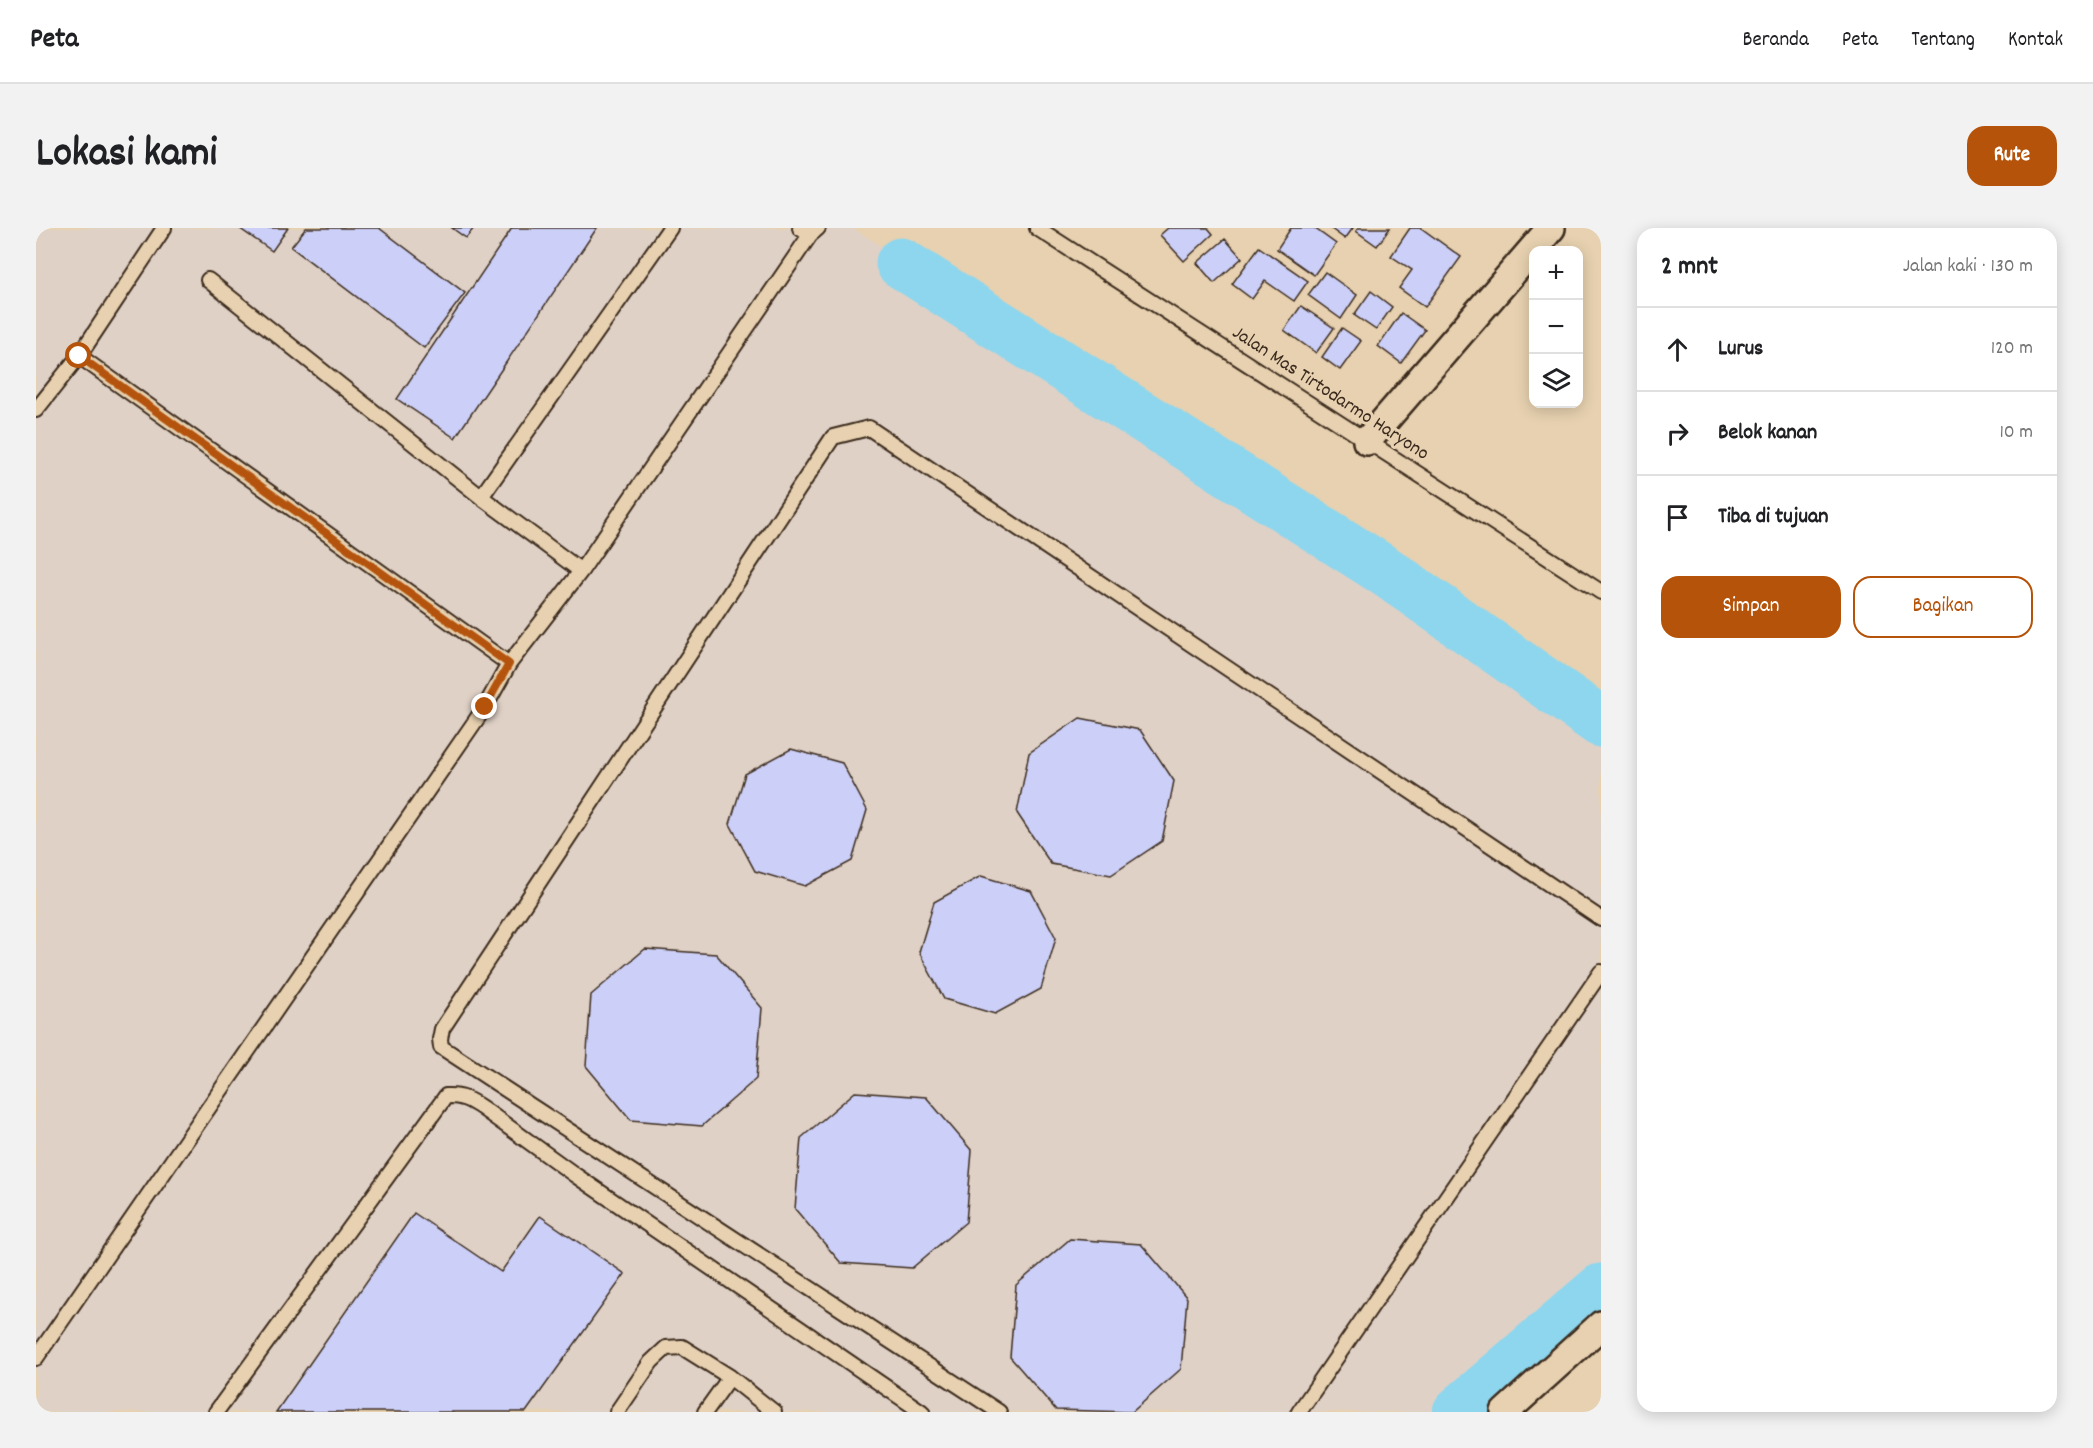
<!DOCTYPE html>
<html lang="id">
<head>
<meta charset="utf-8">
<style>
	:root { --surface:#fff; --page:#f2f2f2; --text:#202124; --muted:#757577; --line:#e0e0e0; --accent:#b45309 }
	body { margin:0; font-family:Dekko,sans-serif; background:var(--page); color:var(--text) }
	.controls { position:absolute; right:18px; top:18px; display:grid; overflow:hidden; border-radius:12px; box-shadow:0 3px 15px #0003 }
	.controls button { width:54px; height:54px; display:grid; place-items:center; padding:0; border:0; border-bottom:2px solid var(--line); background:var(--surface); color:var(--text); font:30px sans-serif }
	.stop { position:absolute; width:18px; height:18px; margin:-14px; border:4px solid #b45309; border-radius:50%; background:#fff }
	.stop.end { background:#b45309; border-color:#fff; box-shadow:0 2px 6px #0008 }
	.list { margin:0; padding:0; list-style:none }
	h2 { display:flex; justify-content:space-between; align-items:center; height:78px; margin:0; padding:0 24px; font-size:26px }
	h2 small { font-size:20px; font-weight:400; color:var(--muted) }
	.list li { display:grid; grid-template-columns:39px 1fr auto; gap:18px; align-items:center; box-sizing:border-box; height:84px; padding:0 24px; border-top:2px solid var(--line) }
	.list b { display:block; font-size:22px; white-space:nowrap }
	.list em { font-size:20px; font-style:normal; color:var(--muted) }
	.actions { display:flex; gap:12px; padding:18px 24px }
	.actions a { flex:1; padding:14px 0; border:2px solid var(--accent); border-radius:18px; text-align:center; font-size:21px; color:var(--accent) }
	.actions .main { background:var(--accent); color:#fff }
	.icon { flex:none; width:33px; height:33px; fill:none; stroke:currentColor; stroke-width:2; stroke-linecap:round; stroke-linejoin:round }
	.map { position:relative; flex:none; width:1565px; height:1184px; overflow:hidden; border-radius:18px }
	header { display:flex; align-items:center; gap:36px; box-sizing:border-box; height:84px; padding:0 30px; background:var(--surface); border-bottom:2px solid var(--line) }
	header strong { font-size:28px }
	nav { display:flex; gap:33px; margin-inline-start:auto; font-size:21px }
	.intro { display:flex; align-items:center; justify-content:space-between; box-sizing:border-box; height:144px; padding:0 36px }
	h1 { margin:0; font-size:42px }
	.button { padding:15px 27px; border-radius:18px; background:var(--accent); color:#fff; font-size:21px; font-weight:700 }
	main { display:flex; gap:36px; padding:0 36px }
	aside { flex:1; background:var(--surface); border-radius:18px; box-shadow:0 3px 15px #0003 }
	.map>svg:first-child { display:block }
	.built { fill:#dfd1c6 }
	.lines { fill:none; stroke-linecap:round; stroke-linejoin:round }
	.river { stroke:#8dd6ee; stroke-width:51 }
	.building { fill:#ccd0f8; stroke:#3b2a1e; stroke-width:1.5 }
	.lane-casing { stroke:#3b2a1e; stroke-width:18 }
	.street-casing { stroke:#3b2a1e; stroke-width:32 }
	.lane { stroke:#e7d1b0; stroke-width:14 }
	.street { stroke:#e7d1b0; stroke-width:27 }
	.route { stroke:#b45309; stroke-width:8 }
	.labels { text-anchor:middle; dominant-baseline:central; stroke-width:6; stroke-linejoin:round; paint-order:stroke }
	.street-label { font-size:20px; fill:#3b2a1e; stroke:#e7d1b0 }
</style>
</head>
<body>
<header>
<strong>Peta</strong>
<nav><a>Beranda</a><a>Peta</a><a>Tentang</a><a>Kontak</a></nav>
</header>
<div class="intro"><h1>Lokasi kami</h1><a class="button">Rute</a></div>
<main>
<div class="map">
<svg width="1565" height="1184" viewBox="0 0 1565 1184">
	<rect width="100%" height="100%" fill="#e7d1b0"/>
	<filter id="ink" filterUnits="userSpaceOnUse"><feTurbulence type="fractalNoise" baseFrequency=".0167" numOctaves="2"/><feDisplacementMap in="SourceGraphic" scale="12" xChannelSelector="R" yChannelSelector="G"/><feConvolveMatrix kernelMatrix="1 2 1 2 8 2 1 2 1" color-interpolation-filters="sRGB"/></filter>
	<g filter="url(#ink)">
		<path class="built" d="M0 0H817L1565 483V1079L1429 1184H0Z"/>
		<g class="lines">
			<path class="river" d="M865 35 1349 343 1565 494
				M1422 1184 1565 1061"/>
		</g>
		<path class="building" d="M203 0H252L236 23Z
			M270 0H343L429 65 388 120 255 19Z
			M416 0H438L430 10Z
			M476 0H561L419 210 361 171Z
			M1132 0H1172L1177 6 1148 33 1124 7Z
			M1255 0H1278L1300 16 1278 47 1241 21Z
			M1294 0H1317L1309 11Z
			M1322 0H1354L1341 18 1320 3Z
			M1374 0H1385L1425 29 1389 79 1363 60 1376 42 1355 28Z
			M1189 11 1206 30 1178 55 1161 35Z
			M1223 19 1272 53 1258 73 1229 53 1216 71 1196 56Z
			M1289 44 1321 67 1305 91 1272 67Z
			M1335 63 1356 79 1340 102 1318 87Z
			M1265 78 1298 100 1280 125 1248 102Z
			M1365 85 1389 102 1365 135 1342 118Z
			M1306 100 1325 113 1304 142 1286 129Z
			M1044 490 1104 502 1138 553 1126 613 1075 647 1015 636 981 585 993 525Z
			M755 521 806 535 831 582 816 633 769 658 719 643 694 596 709 546Z
			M945 648 995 663 1020 710 1005 761 959 786 908 771 883 724 898 674Z
			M609 721 680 726 726 780 720 851 666 898 595 892 550 838 555 767Z
			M819 864 890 869 936 923 930 994 876 1040 805 1035 759 981 765 910Z
			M378 985 465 1044 504 988 589 1046 490 1184H240Z
			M1034 1011 1105 1016 1151 1070 1145 1141 1096 1184 1020 1182 974 1129 980 1057Z"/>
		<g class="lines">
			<defs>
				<path id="lane" d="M128 0 43 128 473 436 545 343
					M764 0 774 7 782 0
					M1001 0 1565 364
					M172 52 445 269 634 0
					M0 182 43 128
					M445 269 545 343 774 7
					M0 1130 449 479 473 436
					M180 1184 410 868C425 867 434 872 446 880L539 947 886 1184
					M581 1184 615 1134 630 1120 646 1119 694 1149 738 1184
					M669 1184 694 1149
					M963 1184 405 819 404 811 406 801 797 209 833 200 1565 691
					M1263 1184 1565 744"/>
				<path id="street" d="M1331 213 1515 0
					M1469 1184 1565 1097"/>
			</defs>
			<use href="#lane" class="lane-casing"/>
			<use href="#street" class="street-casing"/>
			<use href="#lane" class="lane"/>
			<use href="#street" class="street"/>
		</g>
	</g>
	<g class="lines" filter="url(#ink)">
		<path class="route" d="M43 128 473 436 449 479"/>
	</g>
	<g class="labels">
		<g class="street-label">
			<text transform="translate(1294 166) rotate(33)">Jalan Mas Tirtodarmo Haryono</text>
		</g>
	</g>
</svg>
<div class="controls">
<button>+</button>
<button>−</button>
<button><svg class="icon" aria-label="layers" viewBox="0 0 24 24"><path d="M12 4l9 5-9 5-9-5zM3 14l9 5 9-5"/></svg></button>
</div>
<div class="stop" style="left:43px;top:128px"></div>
<div class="stop end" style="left:449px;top:479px"></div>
</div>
<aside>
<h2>2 mnt<small>Jalan kaki · 130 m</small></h2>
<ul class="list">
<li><svg class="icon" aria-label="ahead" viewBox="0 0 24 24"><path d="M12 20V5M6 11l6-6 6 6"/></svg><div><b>Lurus</b></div><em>120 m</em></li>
<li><svg class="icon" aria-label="right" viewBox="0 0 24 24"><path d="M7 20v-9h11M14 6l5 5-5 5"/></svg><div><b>Belok kanan</b></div><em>10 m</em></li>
<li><svg class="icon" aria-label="arrive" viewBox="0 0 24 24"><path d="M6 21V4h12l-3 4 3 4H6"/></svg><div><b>Tiba di tujuan</b></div></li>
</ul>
<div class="actions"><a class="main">Simpan</a><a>Bagikan</a></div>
</aside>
</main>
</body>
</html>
